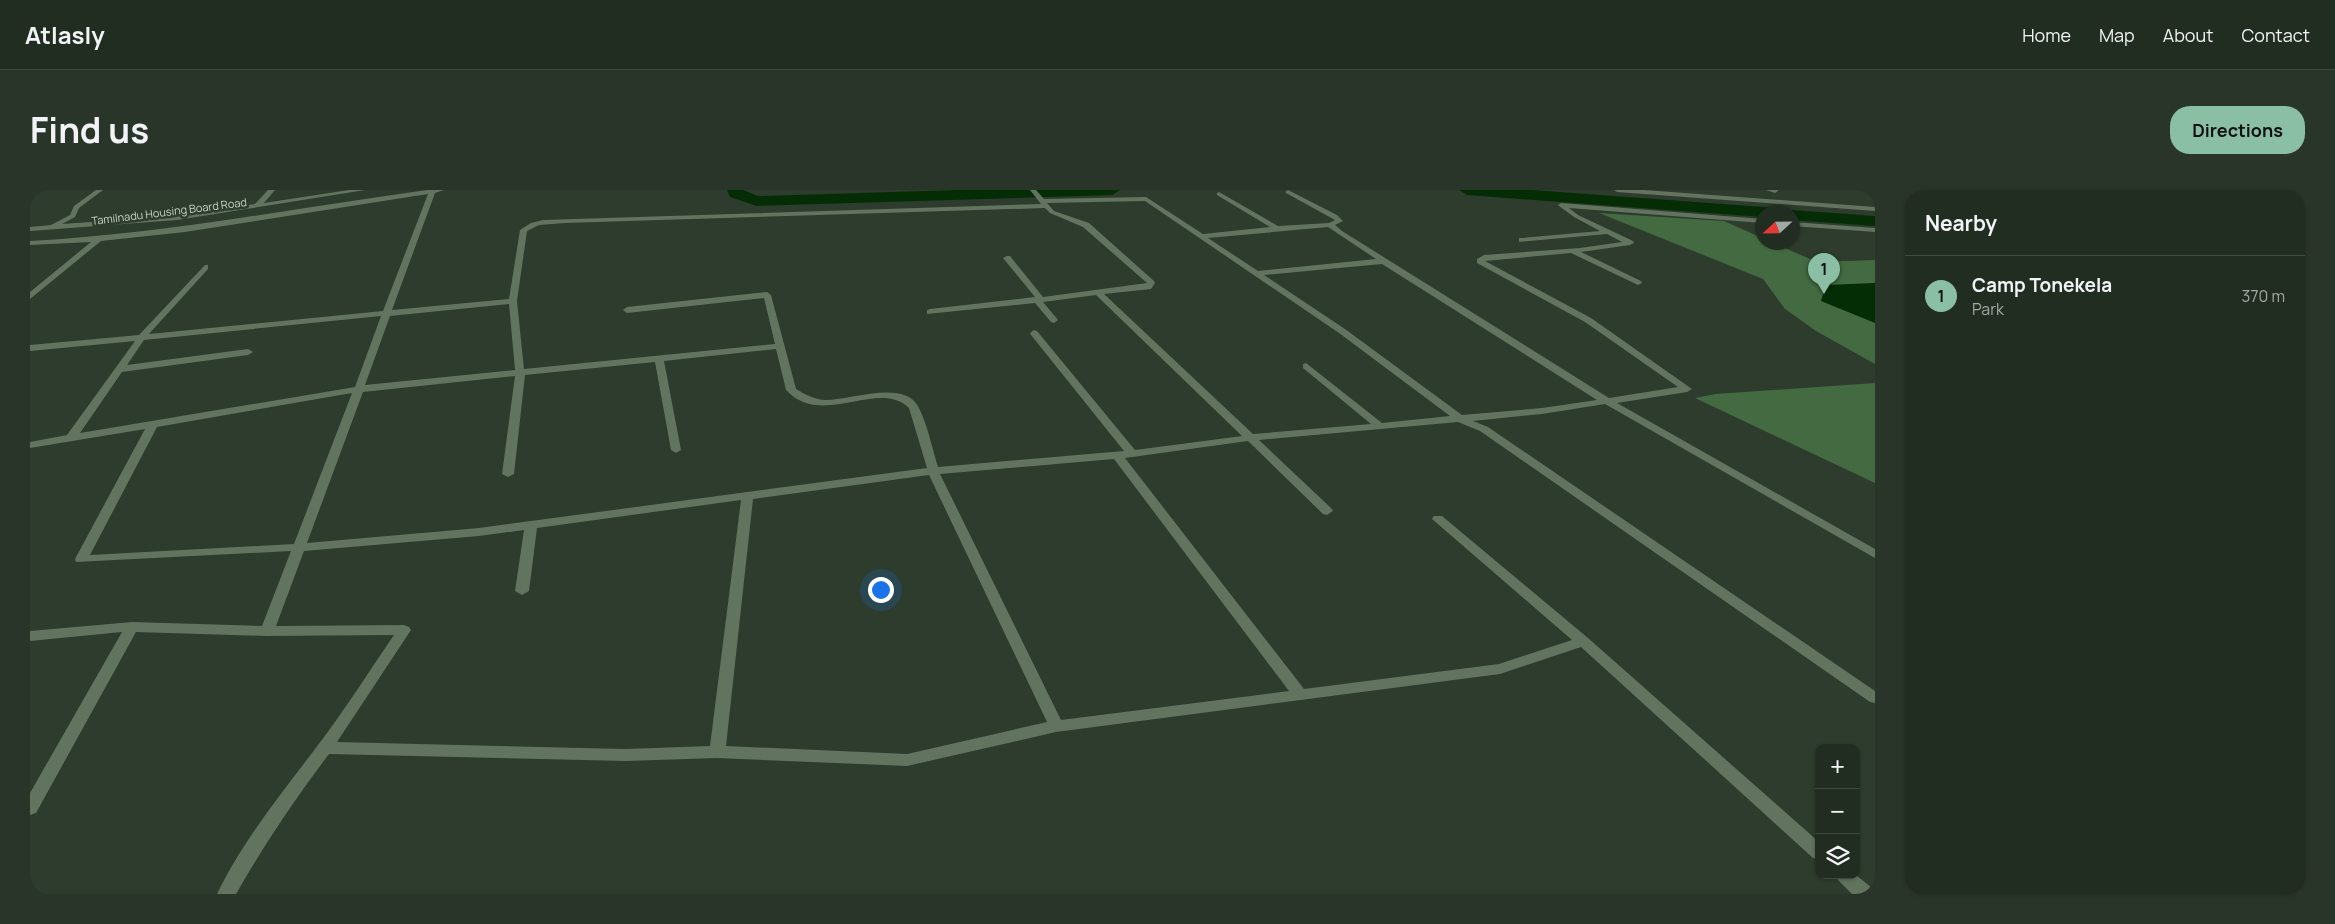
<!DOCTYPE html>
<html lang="en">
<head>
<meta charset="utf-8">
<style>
	:root { --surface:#222d21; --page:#2a352a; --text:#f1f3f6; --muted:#a2a8a5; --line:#3f493f; --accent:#8abfa5 }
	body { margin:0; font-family:Manrope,sans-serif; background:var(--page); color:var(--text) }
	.controls { position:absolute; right:15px; bottom:15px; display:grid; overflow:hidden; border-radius:10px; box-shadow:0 1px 4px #0004 }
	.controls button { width:45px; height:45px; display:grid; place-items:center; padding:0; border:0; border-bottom:1px solid var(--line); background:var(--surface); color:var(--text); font:25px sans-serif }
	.compass { position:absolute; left:1725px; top:15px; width:45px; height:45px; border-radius:50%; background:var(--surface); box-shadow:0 1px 4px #0004; rotate:248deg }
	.you { position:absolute; left:850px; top:399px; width:18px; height:18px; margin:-12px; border:4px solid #fff; border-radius:50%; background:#1a73e8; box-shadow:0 0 0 8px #1a73e833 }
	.badge { display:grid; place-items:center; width:32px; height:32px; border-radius:50%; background:var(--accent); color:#111; font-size:16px; font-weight:700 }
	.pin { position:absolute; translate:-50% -41px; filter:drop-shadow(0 1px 2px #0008) }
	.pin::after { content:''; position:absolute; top:26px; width:18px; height:15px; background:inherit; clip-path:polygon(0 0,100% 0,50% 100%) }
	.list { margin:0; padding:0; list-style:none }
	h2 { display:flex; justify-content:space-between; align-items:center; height:65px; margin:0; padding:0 20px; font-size:21px }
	h2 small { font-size:16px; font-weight:400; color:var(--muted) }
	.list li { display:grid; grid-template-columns:32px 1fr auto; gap:15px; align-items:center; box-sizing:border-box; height:80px; padding:0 20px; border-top:1px solid var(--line) }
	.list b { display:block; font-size:19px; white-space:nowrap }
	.list p { margin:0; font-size:16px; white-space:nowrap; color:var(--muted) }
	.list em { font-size:16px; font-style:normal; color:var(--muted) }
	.icon { flex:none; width:28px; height:28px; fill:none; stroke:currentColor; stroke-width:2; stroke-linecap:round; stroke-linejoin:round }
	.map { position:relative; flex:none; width:1845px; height:704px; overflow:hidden; border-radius:20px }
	header { display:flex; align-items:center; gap:30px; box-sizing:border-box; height:70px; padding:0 25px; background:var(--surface); border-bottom:1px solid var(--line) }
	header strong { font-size:24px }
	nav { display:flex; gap:28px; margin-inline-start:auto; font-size:18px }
	.intro { display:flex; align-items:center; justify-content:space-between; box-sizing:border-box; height:120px; padding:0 30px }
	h1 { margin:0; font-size:35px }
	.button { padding:12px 22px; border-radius:20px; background:var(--accent); color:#111; font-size:18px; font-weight:700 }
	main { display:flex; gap:30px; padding:0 30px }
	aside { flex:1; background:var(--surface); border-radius:20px; box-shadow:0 1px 4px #0004 }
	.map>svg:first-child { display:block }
	.green { fill:#436a40 }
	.water { fill:#052d05 }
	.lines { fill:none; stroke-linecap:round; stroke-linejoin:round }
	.canal { fill:#052d05; fill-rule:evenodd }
	.minor { fill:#627360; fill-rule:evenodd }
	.labels { text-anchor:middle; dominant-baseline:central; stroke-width:5; stroke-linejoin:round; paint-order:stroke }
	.far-street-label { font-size:11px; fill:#cbd4ca; stroke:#2d3c2c }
</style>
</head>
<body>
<header>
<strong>Atlasly</strong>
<nav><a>Home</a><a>Map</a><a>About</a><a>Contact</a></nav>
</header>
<div class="intro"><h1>Find us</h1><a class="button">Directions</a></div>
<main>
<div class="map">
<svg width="1845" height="704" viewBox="0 0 1845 704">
	<rect width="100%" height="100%" fill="#2d3c2c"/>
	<path class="green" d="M1569 23 1694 31 1732 48V52L1743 53 1787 72 1845 70V174L1786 141 1755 119 1733 89Z
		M1845 193V293L1665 208 1686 204Z"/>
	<path class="water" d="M1845 93V133L1791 111 1796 95Z"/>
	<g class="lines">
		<path class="canal" d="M697 0H713L728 6 927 0H1090L1082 5 727 16 700 7Z
			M1429 0H1502L1734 17 1740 18 1742 22H1732V27L1437 5Z
			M1762 20 1845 26V36L1762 30V22H1755Z"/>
		<path class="minor" d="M66 0H73L49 18 45 27 32 34 147 26 225 14 238 0H245L234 13 319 0H335L147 30 0 41V37L21 35 40 25 44 16Z
			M397 0H414L405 3 362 120 479 109 490 40 501 33 513 30 1011 14 1000 0H1006L1014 9 1116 7 1173 44 1240 37 1187 5V3L1189 2 1248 36 1299 33 1305 30 1256 3 1255 2 1258 0 1307 25 1313 31 1305 35 1312 41 1579 208 1648 197 1555 132 1447 73V69L1454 65 1550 58 1592 52 1577 44 1489 52V48H1492L1570 41 1544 27 1529 16 1528 15 1531 13 1732 29V33L1539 18 1548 25 1603 51 1604 53 1600 55 1551 62 1611 91 1612 93 1608 95 1541 63 1455 71 1561 128 1662 199 1657 202 1587 213 1845 359V368L1575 214 1512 224 1443 231 1458 237 1845 501V513L1840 512 1450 241 1428 232 1229 250 1301 318 1303 321 1297 325 1293 324 1218 251 1095 268 1274 499 1469 474 1542 450 1402 329 1404 326H1412L1558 448 1789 652V670L1783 668 1551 457 1470 484 1026 542 877 576 687 568 596 571 299 564C265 609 234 655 206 704H187C213 650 252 603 288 555 315 520 339 481 364 445L237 446 106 442 6 623 0 625V603L92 442 0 451V441L102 432 232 436 261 361 46 372 45 369 115 239 0 258V252L37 245 105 151 0 161V155L109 145 175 75H178V79L119 144 353 121 398 4 155 42 71 51 0 109V102L61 52 0 55V51C134 44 264 18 397 0ZM1115 11 1309 143 1420 226 1352 233 1276 173 1273 174V178L1341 234 1223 244 1074 104 1121 99 1125 93 1124 91 1059 33 1024 21 1017 13ZM1015 18 1020 23 1053 37 1117 93 1013 107 980 66H977L973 68 1005 107 900 119 897 120V124L1005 113 1021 132 1024 133 1028 130 1013 112 1066 105 1212 246 1105 260 1007 141 1004 140 1000 143 1001 145 1094 261 908 277C902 258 898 236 889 218 875 188 819 211 794 210 784 209 774 204 766 199L741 105 737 102 597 117 593 120 597 123 734 108 745 154 494 179 487 111 497 41 509 35 535 33ZM1298 37 1346 69 1228 81 1178 48ZM1352 74 1567 210 1512 218 1432 225 1315 139 1234 85ZM479 114 485 180 335 195 360 126ZM351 126 325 197 50 243 92 182 218 165 223 162 218 159 97 175 114 150ZM746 159 756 200C792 239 849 188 879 218L897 278 449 338 277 353 333 202 485 186 472 284 478 287 484 284 495 185 625 172 641 260 646 263 651 260 634 171ZM322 203 264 354 60 365 127 237ZM1084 269 1259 501 1031 530 910 284ZM899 285 1017 532 877 564 696 556 723 309ZM711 310 680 556 596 559 307 552 381 440 379 437 374 435 246 436 274 361 449 346 494 340 485 401 492 405 499 401 507 338Z
			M1584 0H1614L1845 17V21L1587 2Z
			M1736 0H1748V1L1745 3Z
			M1762 32 1845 38V42L1762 36Z
			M1805 685H1826L1842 698 1844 704H1822L1808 690Z"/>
	</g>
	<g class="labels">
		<g class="far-street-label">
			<text transform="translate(139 21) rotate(-7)">Tamilnadu Housing Board Road</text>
		</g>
	</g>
</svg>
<div class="controls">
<button>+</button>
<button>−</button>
<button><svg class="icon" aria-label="layers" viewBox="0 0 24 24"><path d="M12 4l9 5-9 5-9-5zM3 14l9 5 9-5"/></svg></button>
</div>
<svg class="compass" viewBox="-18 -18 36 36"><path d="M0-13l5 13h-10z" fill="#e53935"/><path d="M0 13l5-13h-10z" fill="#a2a8a5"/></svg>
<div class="you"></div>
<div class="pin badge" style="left:1794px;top:104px">1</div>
</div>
<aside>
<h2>Nearby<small></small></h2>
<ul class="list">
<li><span class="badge">1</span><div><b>Camp Tonekela</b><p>Park</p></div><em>370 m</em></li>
</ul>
</aside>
</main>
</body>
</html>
